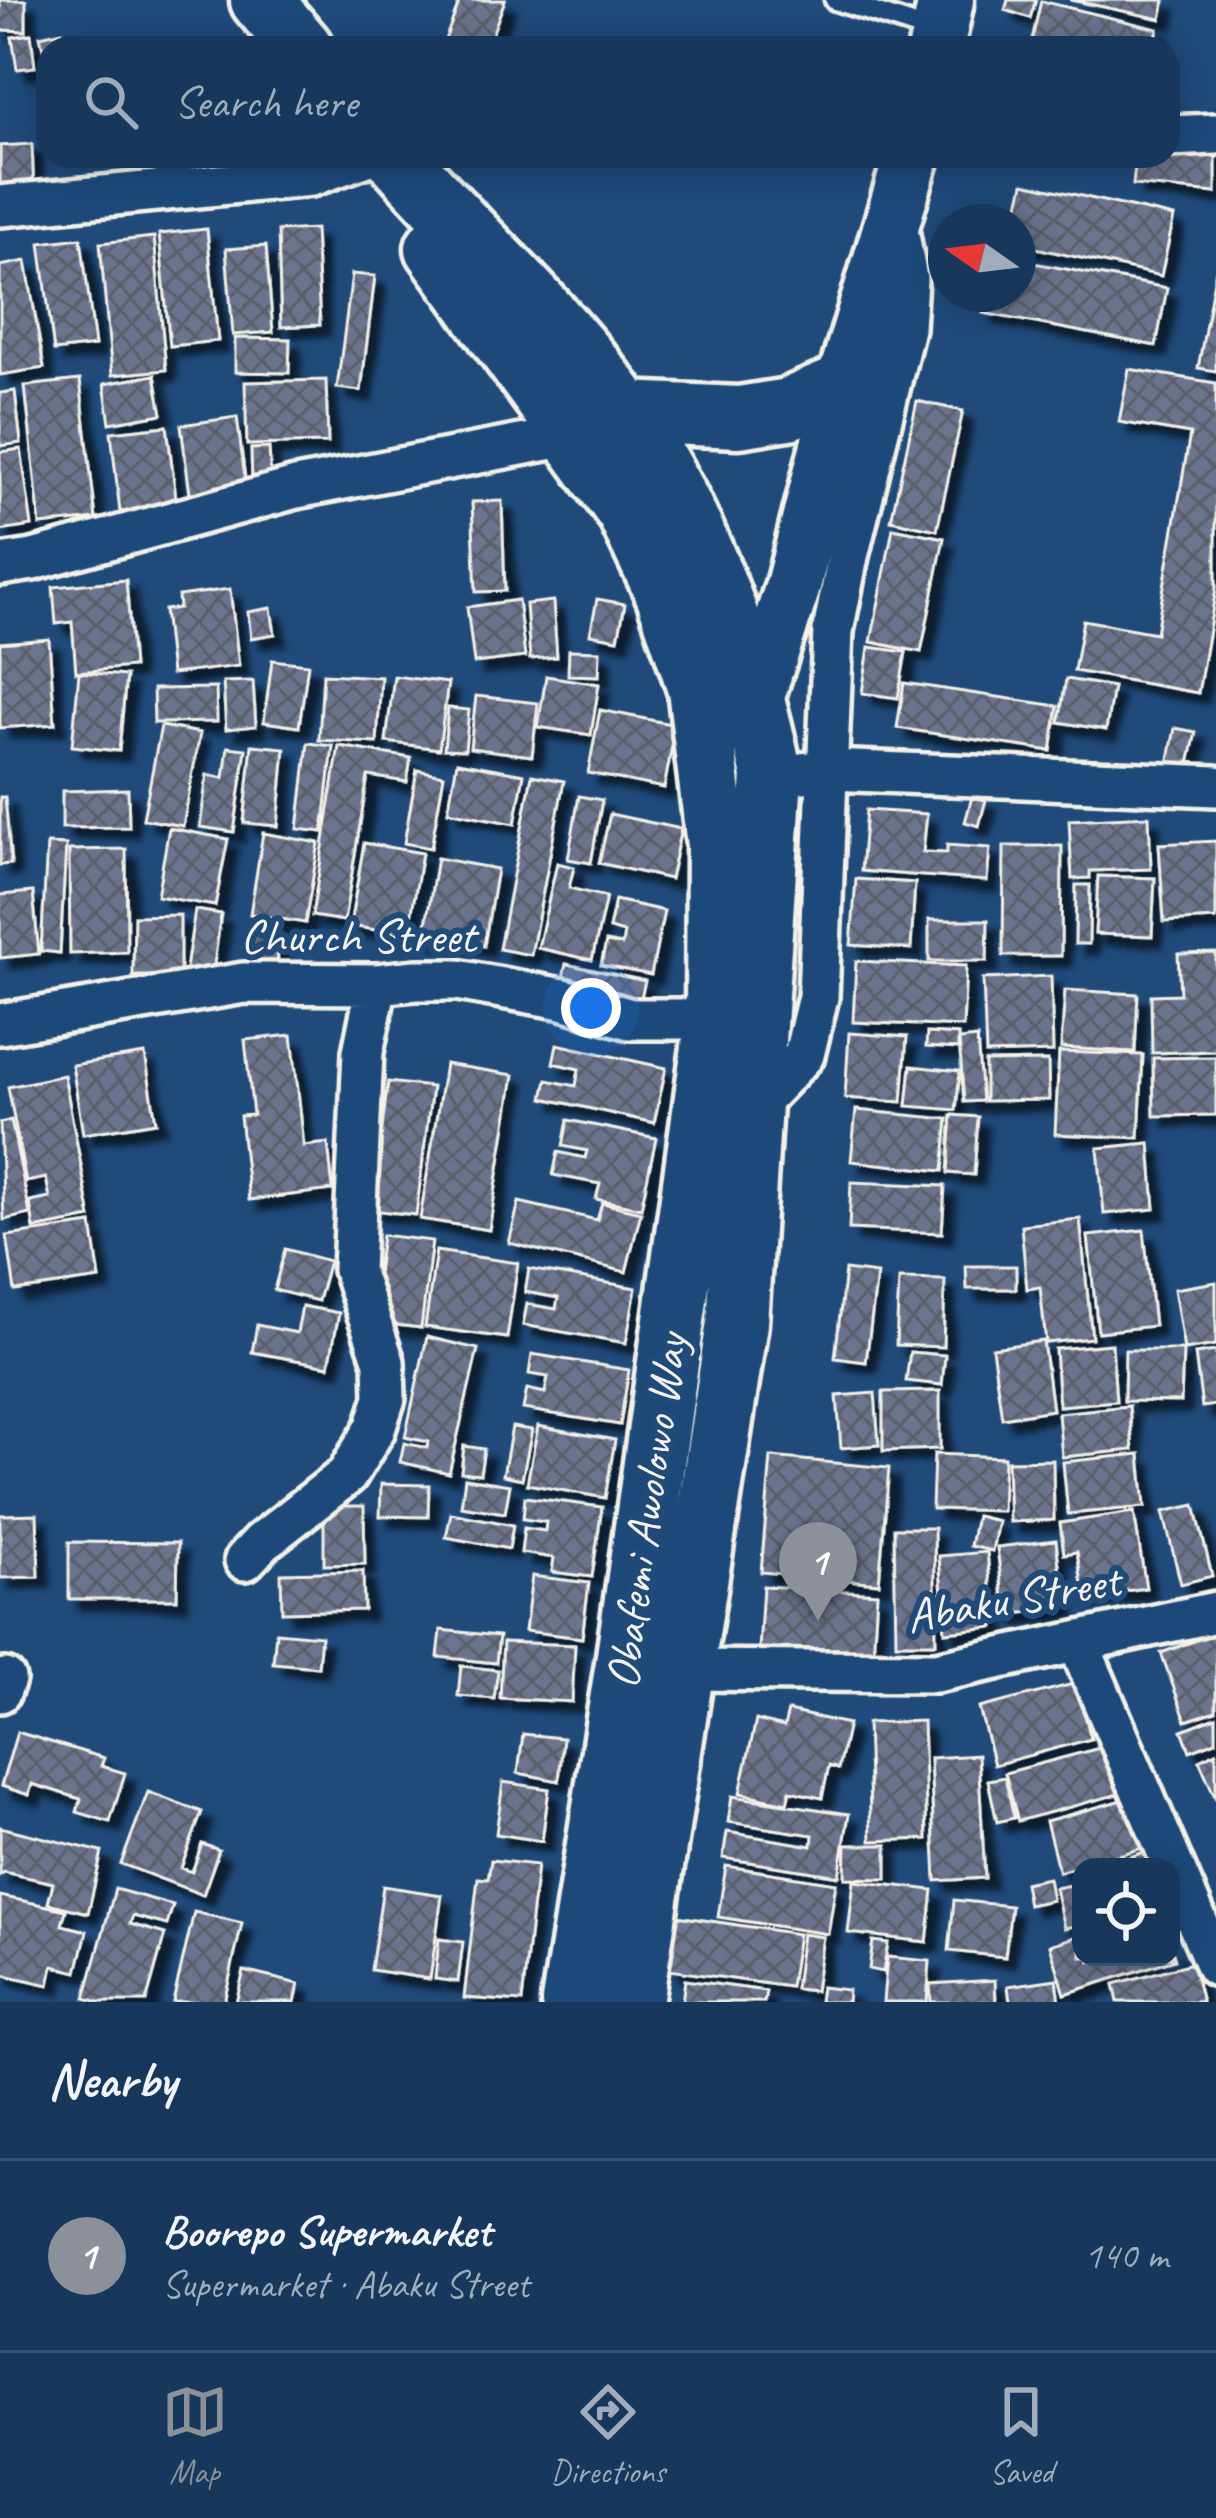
<!DOCTYPE html>
<html lang="en">
<head>
<meta charset="utf-8">
<style>
	:root { --surface:#17385c; --page:#203f62; --text:#f1f3f6; --muted:#9eacbb; --line:#365272; --accent:#8c9099 }
	body { margin:0; font-family:Caveat,sans-serif; background:var(--page); color:var(--text) }
	.controls { position:absolute; right:36px; bottom:36px; display:grid; overflow:hidden; border-radius:24px; box-shadow:0 6px 30px #0003 }
	.controls button { width:108px; height:108px; display:grid; place-items:center; padding:0; border:0; border-bottom:3px solid var(--line); background:var(--surface); color:var(--text); font:60px sans-serif }
	.compass { position:absolute; left:928px; top:204px; width:108px; height:108px; border-radius:50%; background:var(--surface); box-shadow:0 6px 30px #0003; rotate:284deg }
	.you { position:absolute; left:591px; top:1008px; width:42px; height:42px; margin:-30px; border:9px solid #fff; border-radius:50%; background:#1a73e8; box-shadow:0 0 0 18px #1a73e833 }
	.badge { display:grid; place-items:center; width:78px; height:78px; border-radius:50%; background:var(--accent); color:#fff; font-size:39px; font-weight:700 }
	.pin { position:absolute; translate:-50% -99px; filter:drop-shadow(0 3px 6px #0008) }
	.pin::after { content:''; position:absolute; top:63px; width:42px; height:36px; background:inherit; clip-path:polygon(0 0,100% 0,50% 100%) }
	.list { margin:0; padding:0; list-style:none }
	h2 { display:flex; justify-content:space-between; align-items:center; height:156px; margin:0; padding:0 48px; font-size:51px }
	h2 small { font-size:39px; font-weight:400; color:var(--muted) }
	.list li { display:grid; grid-template-columns:78px 1fr auto; gap:36px; align-items:center; box-sizing:border-box; height:192px; padding:0 48px; border-top:3px solid var(--line) }
	.list b { display:block; font-size:45px; white-space:nowrap }
	.list p { margin:0; font-size:39px; white-space:nowrap; color:var(--muted) }
	.list em { font-size:39px; font-style:normal; color:var(--muted) }
	.icon { flex:none; width:66px; height:66px; fill:none; stroke:currentColor; stroke-width:2; stroke-linecap:round; stroke-linejoin:round }
	.map { position:relative; flex:none; width:1216px; height:2002px; overflow:hidden }
	.search { position:absolute; background:var(--surface); box-shadow:0 6px 30px #0003; left:36px; right:36px; top:36px; height:132px; display:flex; align-items:center; gap:30px; box-sizing:border-box; padding:0 42px; border-radius:36px; color:var(--muted); font-size:45px }
	.sheet { height:348px; background:var(--surface) }
	nav { display:flex; justify-content:space-around; align-items:center; box-sizing:border-box; height:168px; border-top:3px solid var(--line); background:var(--surface); font-size:33px; color:var(--muted) }
	nav a { display:grid; justify-items:center; gap:6px }
	nav .on { color:var(--accent) }
	.map>svg:first-child { display:block }
	.building { fill:url(#building-cross-hatch); stroke:#f4f1e8; stroke-width:3; filter:url(#shadow) }
	.lines { fill:none; stroke-linecap:round; stroke-linejoin:round }
	.lane-casing { stroke:#f4f1e8; stroke-width:27 }
	.street-casing { stroke:#f4f1e8; stroke-width:48 }
	.secondary-casing { stroke:#f4f1e8; stroke-width:63 }
	.primary-casing { stroke:#f4f1e8; stroke-width:69 }
	.lane { stroke:#1f4a7a; stroke-width:18 }
	.street { stroke:#1f4a7a; stroke-width:39 }
	.secondary { stroke:#1f4a7a; stroke-width:54 }
	.primary { stroke:#1f4a7a; stroke-width:60 }
	.labels { text-anchor:middle; dominant-baseline:central; stroke-width:12; stroke-linejoin:round; paint-order:stroke }
	.street-label { font-size:48px; fill:#f4f1e8; stroke:#1f4a7a }
</style>
</head>
<body>
<div class="map">
<svg width="1216" height="2002" viewBox="0 0 1216 2002">
	<defs>
		<pattern id="building-cross-hatch" width="8" height="8" patternUnits="userSpaceOnUse" patternTransform="scale(3)"><rect width="8" height="8" fill="#6c738f"/><path d="M0 0l8 8M0 8l8-8" fill="none" stroke="#5a5e6a"/></pattern>
		<filter id="shadow"><feDropShadow dx="10" dy="10" stdDeviation="3" flood-color="#0009"/></filter>
	</defs>
	<rect width="100%" height="100%" fill="#1f4a7a"/>
	<filter id="ink" filterUnits="userSpaceOnUse"><feTurbulence type="fractalNoise" baseFrequency=".00833" numOctaves="2"/><feDisplacementMap in="SourceGraphic" scale="24" xChannelSelector="R" yChannelSelector="G"/><feConvolveMatrix kernelMatrix="1 2 1 2 8 2 1 2 1" color-interpolation-filters="sRGB"/></filter>
	<g filter="url(#ink)">
		<path class="building" d="M0 0H26V31L0 30Z
			M460 0H505L487 48H442Z
			M1008 0H1036L1030 18 1005 10Z
			M1070 0H1165L1161 19Z
			M1041 1 1158 29 1153 48H1030Z
			M62 31 66 48H48L47 65 40 36Z
			M31 34 35 67 17 69 12 37Z
			M32 144 34 193 0 194V146Z
			M1168 145 1216 150V193L1133 185 1136 156H1168Z
			M1024 183 1174 217 1161 276 1018 244V222H1015Z
			M207 229 218 341 170 346 159 234Z
			M315 229 320 325 281 327 278 231Z
			M154 237 166 370 112 375 100 243Z
			M81 238 95 346 54 351 40 243Z
			M266 246 273 332 233 335 226 249Z
			M1018 260 1167 288 1156 346 983 313 987 294H1018Z
			M26 261 44 368 0 375V266Z
			M1216 269V371L1198 368Z
			M352 274 375 276 361 391 337 388Z
			M235 338 290 339 289 373 235 372Z
			M1129 369 1216 383V589L1198 693 1074 671 1083 620 1156 633 1190 434 1119 422Z
			M155 375 162 414 110 423 104 384Z
			M80 380 96 519 40 525 25 386Z
			M326 380 328 443 247 445 245 382Z
			M15 391 21 443 0 446V393Z
			M917 401 963 411 937 530 891 520Z
			M237 417 246 486 190 494 181 425Z
			M167 426 177 506 120 512 111 432Z
			M269 448 271 480 252 482 251 449Z
			M21 449 32 526 0 531V452Z
			M502 501 505 591 476 592 472 502Z
			M893 528 944 538 921 652 871 642Z
			M126 580 133 667 76 672 72 622 56 624 53 587Z
			M230 589 239 666 171 674 164 610 179 608 178 596Z
			M597 599 625 604 618 639 590 634Z
			M518 600 525 657 474 663 467 607Z
			M553 601 557 657 530 659 526 604Z
			M271 608 275 634 251 638 248 612Z
			M49 639 55 724 0 728V643Z
			M869 647 906 652 898 698 862 693Z
			M569 650 600 651 599 676 568 675Z
			M272 660 308 664 299 727 264 722Z
			M79 672 126 676 119 751 72 746Z
			M323 674 381 677 377 743 319 740Z
			M394 676 448 683 439 749 386 742Z
			M546 676 599 684 591 735 538 727Z
			M1066 679 1113 687 1106 730 1059 722Z
			M253 681 256 726 226 729 223 682Z
			M904 683 1058 706 1051 751 897 728Z
			M216 688 217 722 154 723 153 689Z
			M476 696 538 703 532 756 470 748Z
			M448 708 469 710 465 750 444 749Z
			M600 710 676 725 664 788 588 773Z
			M161 726 200 733 183 826 143 819Z
			M1175 728 1196 732 1187 773 1167 769Z
			M308 743 333 746 323 832 298 829Z
			M252 745 285 748 278 826 244 823Z
			M339 746 411 758 407 782 368 776 344 921 312 916Z
			M228 747 246 749 234 832 200 827 207 775 224 778Z
			M457 762 524 774 515 824 448 811Z
			M417 770 444 775 431 848 404 843Z
			M532 775 564 781 531 955 499 949Z
			M128 789 129 827 62 828V791Z
			M579 796 602 800 591 863 568 859Z
			M0 797H5L11 864 0 865Z
			M972 797 986 800 979 826 965 822Z
			M866 810 927 814 923 852 947 853V845L990 848 987 881 861 871Z
			M610 814 681 829 670 879 599 863Z
			M1149 816 1151 869 1090 871V878L1072 879 1069 820Z
			M169 828 228 839 215 906 157 896Z
			M263 833 319 843 305 923 250 914Z
			M1216 841V919L1164 922 1159 844Z
			M364 843 422 853 408 935 350 926Z
			M47 844 66 845 60 953 41 951Z
			M1004 846H1062L1061 956H1003Z
			M126 849 127 952 70 954 69 850Z
			M437 858 497 869 484 946 424 937Z
			M557 863 574 867 569 888 606 897 592 960 538 948Z
			M1098 876 1155 878 1152 936 1095 934Z
			M856 879 915 883 911 949 851 945Z
			M1076 885H1090L1089 944H1075Z
			M33 892 39 954 0 958V895Z
			M615 900 664 911 651 975 601 965 606 942 622 945 624 933 609 929Z
			M195 910 221 914 211 986 184 982Z
			M180 915V976H133L134 916Z
			M929 920H988L987 961H929Z
			M252 921 279 922 277 973 250 971Z
			M1216 953V1051L1152 1053 1151 995 1180 994 1178 954Z
			M856 961 966 966 963 1027 853 1022Z
			M566 964 645 981 639 1005 561 988Z
			M1051 976 1053 1052 986 1054 983 979Z
			M1065 990 1138 994 1135 1052 1061 1048Z
			M849 1033 907 1037 902 1102 845 1098Z
			M927 1033 958 1035V1049L926 1047Z
			M292 1035 304 1146 328 1143 333 1190 249 1200 240 1116 253 1115 245 1040Z
			M977 1038 982 1101 964 1102 959 1040Z
			M557 1044 666 1068 654 1123 543 1098 547 1080 576 1086 579 1069 553 1063Z
			M1059 1052 1143 1055 1139 1138 1055 1134Z
			M145 1054 156 1122 83 1134 72 1065Z
			M1216 1057V1115L1154 1116 1153 1058Z
			M1048 1061 1049 1100 985 1101V1062Z
			M445 1064 514 1075 489 1230 420 1219Z
			M911 1066 960 1071 956 1110 907 1106Z
			M64 1075 91 1218 34 1229 30 1202 50 1198 46 1178 26 1182 8 1087Z
			M388 1082 432 1087 416 1215 371 1210Z
			M856 1110 948 1119 943 1171 851 1161Z
			M952 1115 978 1117 974 1175 948 1173Z
			M11 1120 30 1214 4 1220 0 1123Z
			M568 1120 656 1138 641 1208 596 1199 600 1184 553 1175 558 1152 585 1158 587 1151 563 1146Z
			M1150 1143 1155 1209 1104 1214 1098 1148Z
			M851 1182 945 1186 942 1233 849 1229Z
			M519 1202 597 1220 602 1203 641 1212 626 1272 509 1243Z
			M1080 1219 1092 1338 1046 1343 1040 1287 1027 1289 1021 1225Z
			M92 1224 100 1279 15 1291 7 1236Z
			M1144 1230 1154 1326 1098 1332 1088 1236Z
			M382 1235 432 1241 421 1328 371 1322Z
			M285 1249 329 1261 318 1301 274 1290Z
			M436 1251 518 1263 507 1338 425 1327Z
			M966 1266H1016V1289H967Z
			M529 1269 636 1288 626 1343 523 1325 527 1304 556 1309 558 1298 525 1292Z
			M845 1270 877 1274 866 1362 835 1358Z
			M899 1279 945 1280 943 1347 896 1345Z
			M1216 1282V1345L1184 1350 1174 1289Z
			M302 1306 339 1313 329 1366 252 1352 257 1325 297 1333Z
			M427 1337 478 1349 449 1473 400 1462 404 1443 427 1448 428 1442 405 1437Z
			M1043 1341 1052 1410 1002 1418 992 1348Z
			M1112 1344 1116 1401 1059 1406 1055 1349Z
			M1125 1350H1183L1181 1402 1124 1401Z
			M1216 1351V1405L1202 1407 1195 1354Z
			M910 1352 945 1355 942 1385 906 1381Z
			M532 1354 629 1370 620 1425 523 1409 527 1389 545 1393 548 1377 529 1374Z
			M940 1391V1449L883 1451V1392Z
			M875 1393 879 1445 841 1448 837 1396Z
			M1129 1406 1133 1450 1062 1457 1058 1413Z
			M538 1426 615 1440 605 1498 527 1484Z
			M512 1427 532 1430 522 1479 503 1475Z
			M464 1446 484 1449 480 1474 461 1472Z
			M934 1454 1004 1457 1002 1511 932 1509Z
			M1140 1454 1145 1507 1068 1514 1063 1462Z
			M771 1457 889 1468 879 1583 761 1572Z
			M1053 1460 1054 1520 1009 1522 1007 1461Z
			M465 1478 510 1485 505 1513 461 1506Z
			M381 1484 429 1485 428 1517 380 1516Z
			M525 1497 602 1507 592 1577 552 1572 554 1558 521 1553 524 1528 545 1531 546 1522 523 1519Z
			M1195 1505 1212 1576 1181 1584 1163 1512Z
			M324 1506H364L365 1564 324 1565Z
			M1134 1512 1146 1588 1084 1597 1077 1552 1064 1554 1060 1523Z
			M451 1513 513 1525 509 1549 446 1537Z
			M37 1514 39 1577 0 1578V1515Z
			M976 1516 998 1521 992 1551 970 1546Z
			M894 1528H934L936 1643H896Z
			M1056 1540 1064 1608 1005 1615 997 1547Z
			M69 1542 178 1543 177 1599H69Z
			M987 1552 994 1627 945 1632 939 1556Z
			M363 1571 364 1610 282 1612 281 1573Z
			M532 1576 589 1583 582 1638 525 1631Z
			M763 1586 877 1593 873 1656 759 1650Z
			M441 1630 499 1636 496 1663 438 1657Z
			M276 1632 321 1636 318 1667 273 1663Z
			M1216 1633V1711L1186 1721 1161 1653Z
			M503 1642 575 1645 572 1702 500 1698Z
			M461 1666 498 1670 494 1699 458 1696Z
			M1077 1683 1091 1739 994 1765 979 1708Z
			M788 1711 848 1724 838 1769 829 1766 822 1798 790 1791 787 1803 740 1793 756 1720 784 1727Z
			M1216 1717V1741L1190 1751 1182 1730Z
			M923 1721 927 1839 871 1841 867 1723Z
			M17 1732 104 1758 101 1766 125 1773 110 1822 77 1812 81 1799 32 1784 29 1795 1 1786Z
			M523 1734 563 1738 559 1781 518 1773Z
			M1107 1746 1119 1794 1018 1821 1005 1773Z
			M1216 1752V1799L1199 1760Z
			M978 1755 985 1878 936 1881 930 1758Z
			M1005 1777 1014 1818 997 1822 988 1780Z
			M503 1782 549 1789 542 1841 496 1834Z
			M148 1792 202 1812 181 1868 192 1872 202 1844 219 1850 203 1895 121 1864Z
			M732 1796 849 1814 839 1876 723 1858 727 1832 812 1846 813 1835 728 1822Z
			M1130 1798 1143 1848 1059 1872 1046 1821Z
			M0 1827 102 1852 88 1913 48 1903 53 1883 4 1872 0 1875Z
			M846 1845H887V1879L845 1878Z
			M1163 1846 1169 1867H1099Z
			M491 1860 537 1865 522 2002 464 1998 478 1878 488 1879Z
			M726 1866 836 1883 828 1934 718 1917Z
			M1048 1878 1052 1900 1028 1905 1024 1883Z
			M854 1881 933 1890 927 1942 848 1933Z
			M1081 1883V1925L1064 1928 1055 1888Z
			M383 1886 442 1895 430 1979 371 1970Z
			M115 1889 173 1905 167 1925 133 1916 130 1924 165 1934 146 2002H99L85 1998Z
			M0 1896 66 1910 62 1925 87 1931 77 1972 53 1966 49 1985 0 1974Z
			M954 1900 1011 1906 1005 1957 949 1951Z
			M194 1912 242 1923 224 2002H173Z
			M677 1916 798 1934 790 1987 669 1970Z
			M802 1934 823 1937 815 1991 795 1989Z
			M1081 1935V1957H1089L1090 1962 1109 1957H1171V1946L1175 1959 1065 1994 1050 1945Z
			M439 1939 463 1942 458 1982 435 1979Z
			M873 1941 888 1943 883 1972 869 1969Z
			M887 1957 930 1961 927 2002H883Z
			M1192 1963 1202 2002H1118L1114 1984Z
			M244 1971 299 1984 295 2002H236Z
			M1057 1979 1060 2002H1010L1008 1986Z
			M685 1980 766 1991 764 2002H682Z
			M995 1980 996 2002H931L930 1984Z
			M821 1987 848 1990 847 2002H819Z"/>
		<g class="lines">
			<defs>
				<path id="lane" d="M835 0 934 32"/>
				<path id="street" d="M1168 136 1216 134
					M0 206 311 176 367 156
					M0 565 33 560 296 488 573 435
					M802 773 829 770 1216 786
					M0 1024 244 983 377 984 416 980H457L563 999 630 1019H716
					M751 1110 804 1055 818 997 833 631 848 556 904 328 907 279 896 218
					M245 1560 262 1542 347 1475 375 1429 385 1398 384 1362 353 1270 363 1052 377 984
					M1078 1642 1216 1966
					M682 1670 936 1672 1216 1612
					M0 1692 5 1679"/>
				<path id="secondary" d="M936 48 946 0
					M756 698 793 586 843 386 912 156"/>
				<path id="primary" d="M261 0 302 48
					M396 156C471 242 562 319 627 414 701 524 745 647 772 775L737 1323 632 2002
					M436 248 627 511 666 593 698 688 717 845 716 1019 626 1664 572 2002
					M625 412 739 417 788 409 843 386"/>
			</defs>
			<use href="#lane" class="lane-casing"/>
			<use href="#street" class="street-casing"/>
			<use href="#secondary" class="secondary-casing"/>
			<use href="#primary" class="primary-casing"/>
			<use href="#lane" class="lane"/>
			<use href="#street" class="street"/>
			<use href="#secondary" class="secondary"/>
			<use href="#primary" class="primary"/>
		</g>
	</g>
	<g class="labels">
		<g class="street-label">
			<text x="358" y="936">Church Street</text>
			<text transform="translate(646 1511) rotate(-82)">Obafemi Awolowo Way</text>
			<text transform="translate(1013 1598) rotate(-10)">Abaku Street</text>
		</g>
	</g>
</svg>
<div class="controls">
<button><svg class="icon" aria-label="locate" viewBox="0 0 24 24"><circle cx="12" cy="12" r="6"/><path d="M12 2v4M12 18v4M2 12h4M18 12h4"/></svg></button>
</div>
<svg class="compass" viewBox="-18 -18 36 36"><path d="M0-13l5 13h-10z" fill="#e53935"/><path d="M0 13l5-13h-10z" fill="#9eacbb"/></svg>
<div class="you"></div>
<div class="pin badge" style="left:818px;top:1621px">1</div>
<div class="search"><svg class="icon" aria-label="search" viewBox="0 0 24 24"><circle cx="10" cy="10" r="6"/><path d="M15 15l6 6"/></svg>Search here</div>
</div>
<section class="sheet">
<h2>Nearby<small></small></h2>
<ul class="list">
<li><span class="badge">1</span><div><b>Boorepo Supermarket</b><p>Supermarket · Abaku Street</p></div><em>140 m</em></li>
</ul>
</section>
<nav>
<a class="on"><svg class="icon" aria-label="map" viewBox="0 0 24 24"><path d="M3 6l6-2 6 2 6-2v14l-6 2-6-2-6 2zM9 4v14M15 6v14"/></svg>Map</a>
<a><svg class="icon" aria-label="directions" viewBox="0 0 24 24"><path d="M12 3l9 9-9 9-9-9zM9 14v-3h6M13 9l2 2-2 2"/></svg>Directions</a>
<a><svg class="icon" aria-label="saved" viewBox="0 0 24 24"><path d="M7 4h10v16l-5-4-5 4z"/></svg>Saved</a>
</nav>
</body>
</html>
